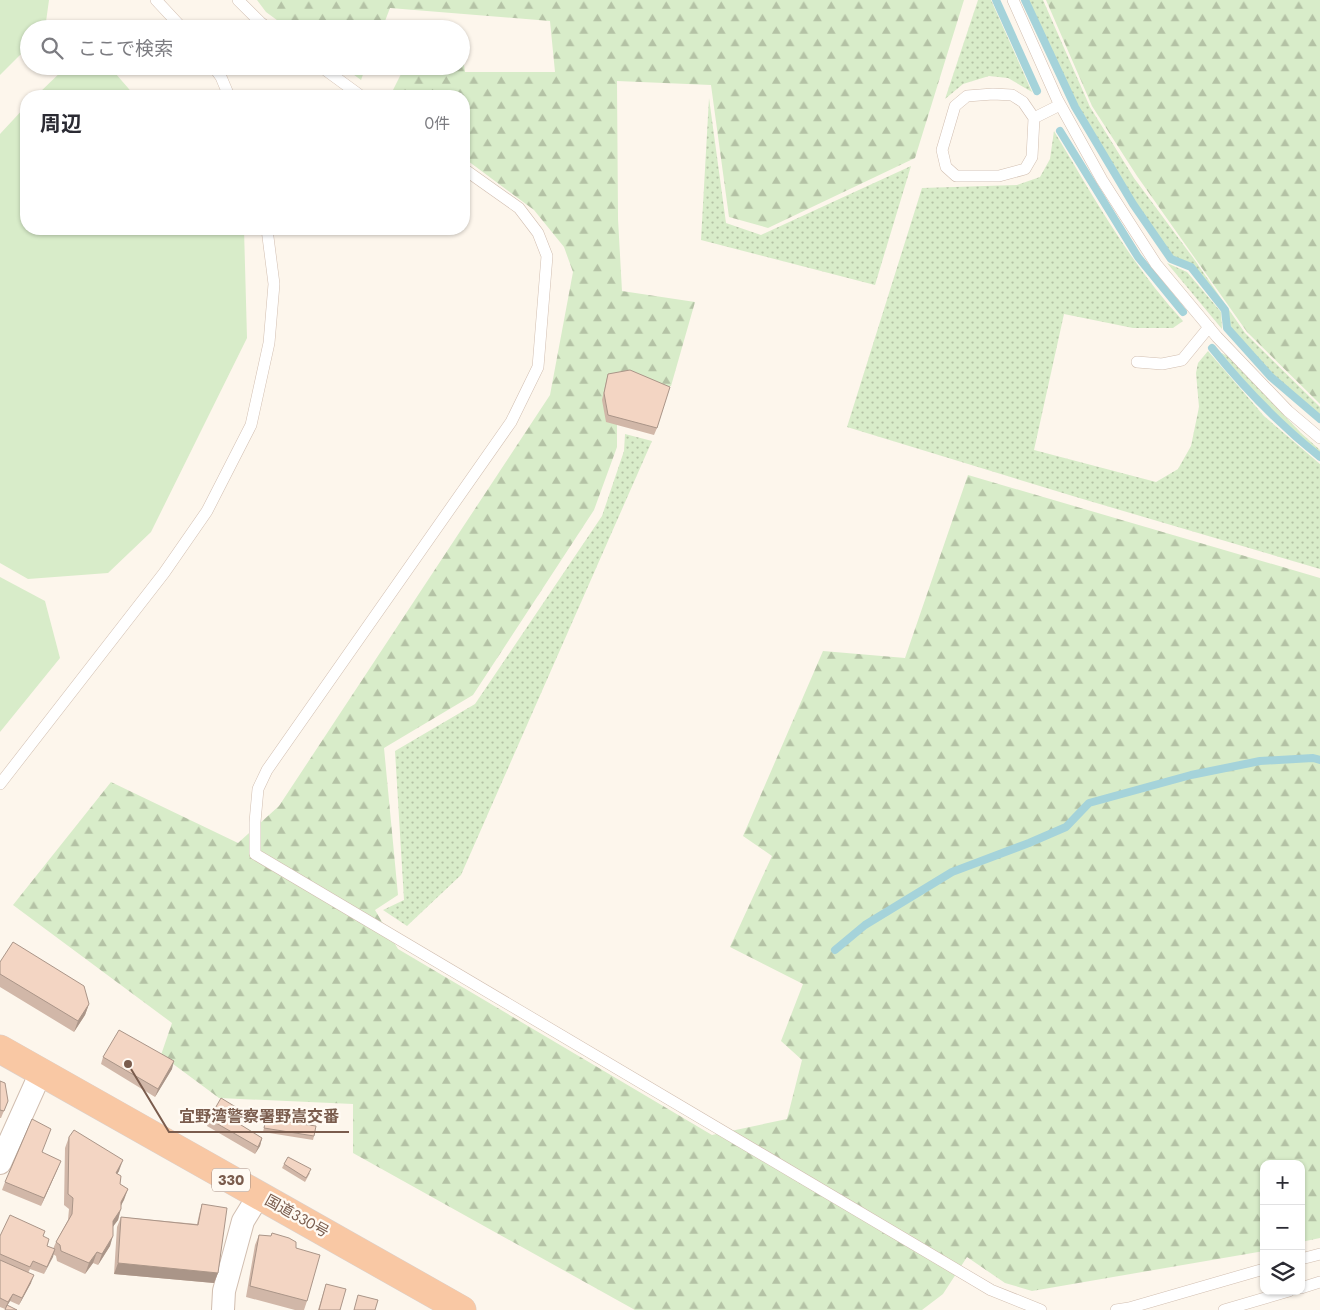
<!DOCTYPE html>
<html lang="ja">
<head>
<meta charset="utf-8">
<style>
	:root { --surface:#fff; --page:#f7f7f7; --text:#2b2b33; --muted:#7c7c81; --line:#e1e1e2 }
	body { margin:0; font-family:Jost,"Noto Sans JP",sans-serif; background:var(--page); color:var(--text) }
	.controls { position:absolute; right:15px; bottom:15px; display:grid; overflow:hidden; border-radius:10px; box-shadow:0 1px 4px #0004 }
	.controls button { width:45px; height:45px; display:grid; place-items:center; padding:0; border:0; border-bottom:1px solid var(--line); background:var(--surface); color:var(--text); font:25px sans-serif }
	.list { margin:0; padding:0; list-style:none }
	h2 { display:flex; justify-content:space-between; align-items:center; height:65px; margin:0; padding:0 20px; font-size:21px }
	h2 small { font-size:16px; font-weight:400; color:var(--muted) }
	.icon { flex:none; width:28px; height:28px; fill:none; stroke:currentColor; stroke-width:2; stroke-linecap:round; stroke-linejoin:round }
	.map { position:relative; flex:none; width:1320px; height:1310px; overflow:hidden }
	.search { position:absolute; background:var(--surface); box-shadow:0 1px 4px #0004; left:20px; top:20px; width:450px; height:55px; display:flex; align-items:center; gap:12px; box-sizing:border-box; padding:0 18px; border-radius:28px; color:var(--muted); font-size:19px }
	.panel { position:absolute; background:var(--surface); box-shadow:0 1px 4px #0004; left:20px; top:90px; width:450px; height:145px; border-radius:20px }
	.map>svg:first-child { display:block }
	.grass { fill:url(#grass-dots) }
	.forest { fill:url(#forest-firs) }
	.pitch { fill:#d8ecc9 }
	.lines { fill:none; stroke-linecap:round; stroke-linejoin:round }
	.stream { stroke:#a5d3da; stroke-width:8 }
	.service-casing { stroke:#d1beb0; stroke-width:12 }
	.minor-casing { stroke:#d1beb0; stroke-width:24 }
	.trunk-casing { stroke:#dad1cd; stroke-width:29 }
	.service { stroke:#fff; stroke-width:11 }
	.minor { stroke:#fff; stroke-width:22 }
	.trunk { stroke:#f9c8a4; stroke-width:28 }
	.wall { fill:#d1b7a8 }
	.shaded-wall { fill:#aa9588 }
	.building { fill:#f3d5c3; stroke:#aa9588 }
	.labels { text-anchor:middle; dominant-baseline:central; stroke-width:4.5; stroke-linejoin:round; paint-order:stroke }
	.shield { fill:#fffaf3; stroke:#a28b7f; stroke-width:1 }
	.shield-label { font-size:14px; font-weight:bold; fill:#7a5c4d }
	.street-label { font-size:15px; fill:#7a5c4d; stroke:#fffaf3 }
	.leader { fill:none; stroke:#7a5c4d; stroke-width:2 }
	.callout-dot { fill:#7a5c4d; stroke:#fffaf3; stroke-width:2 }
	.callout-label { font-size:16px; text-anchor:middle; font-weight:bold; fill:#7a5c4d; stroke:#fffaf3; stroke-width:4.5; stroke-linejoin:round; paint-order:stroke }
</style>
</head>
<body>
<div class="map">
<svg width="1320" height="1310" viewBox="0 0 1320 1310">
	<defs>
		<pattern id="grass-dots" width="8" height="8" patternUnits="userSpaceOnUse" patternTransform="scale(1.25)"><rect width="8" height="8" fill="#d8ecc9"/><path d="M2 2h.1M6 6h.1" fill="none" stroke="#b4c2a5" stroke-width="1.8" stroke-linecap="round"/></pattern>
		<pattern id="forest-firs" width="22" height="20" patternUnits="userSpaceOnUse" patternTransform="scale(1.25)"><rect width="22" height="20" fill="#d8ecc9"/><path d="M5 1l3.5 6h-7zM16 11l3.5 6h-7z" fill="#b4c2a5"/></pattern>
	</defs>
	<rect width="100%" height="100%" fill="#fdf6ec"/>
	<path class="grass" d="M978 0H991L1032 92 1008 78 989 76 963 84 945 99Z
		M1028 0H1043L1090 107 1134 178 1194 259 1245 333 1320 407V416L1272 375 1229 327 1227 310 1193 265 1173 256 1135 203 1076 104Z
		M709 98 726 223 761 235 911 166 875 285 701 240Z
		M1054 131C1093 196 1131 265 1183 321L1173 328H1133L1064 314 1034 450 1156 482 1178 469 1191 446 1199 407 1196 373 1198 363 1208 351 1264 416 1320 464V569L1076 497 847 427 922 188 1017 185 1040 177 1050 159Z
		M1167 263 1187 272 1221 312 1222 329Z
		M1221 353 1228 356 1301 433 1320 450V455C1284 425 1251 390 1221 353Z
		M625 434 652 441 461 875 407 926 383 910 404 900 395 751 475 704 602 516 624 451Z"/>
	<path class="forest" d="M257 0H964L915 158 768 228 729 217 711 85 617 81 618 219 622 291 695 302 671 386 617 395V447L594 510 473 695 384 748 398 895 375 910 398 949 712 1135 787 1119 802 1060 781 1041 803 984 730 947 772 856 743 836 823 651 905 658 968 475 1320 578V1238L1301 1242V1164H1264V1251L1032 1291 1005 1283 967 1257 943 1294 922 1310H635L353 1153V1104L219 1098 161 1055 172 1023 13 905 111 782 238 843 279 806 550 395 573 272 564 247 534 210 464 158V96H390L405 66H461V43L465 72H555L550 21 390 8 382 29H289L266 12Z
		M1046 0H1320V404L1247 332 1137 176 1092 106Z
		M342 66H366L361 80Z"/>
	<path class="pitch" d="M0 0H49L45 29H29V46L0 75Z
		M67 66H109L135 96H36Z
		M26 106V229H244L247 338 151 532 108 573 28 579 0 563V134Z
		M0 577 45 601 60 658 0 732Z"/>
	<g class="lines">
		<path class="stream" d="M996 0 1037 91
			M1025 0 1075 107 1133 204 1171 259 1191 267 1225 310 1227 328 1271 377 1320 419
			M1060 131 1138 257 1183 312
			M1212 348C1244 388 1280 425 1320 457
			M835 950 865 925 952 872 1029 843 1066 827 1089 803 1191 775 1260 761 1313 758 1320 760"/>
		<defs>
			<path id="service" d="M156 0 183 29
				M238 0 260 22 269 29
				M1013 0 1057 99 1102 180 1156 264 1217 337 1288 411 1320 438
				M213 66 221 77 229 96
				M320 66 361 96
				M1034 118 1023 102 1012 95 993 94 967 96 955 106 942 150 946 167 956 176H999L1025 169 1032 157 1034 118 1060 105
				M464 169 519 208 538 233 547 256 538 367 511 422 267 770 258 789 255 822V854L991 1290 1041 1310
				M1137 362 1162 364 1182 360 1209 327
				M0 784 164 573 207 511 251 425 269 343 274 284 267 229
				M1301 1259 1320 1254
				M1301 1288 1320 1282
				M1116 1310 1129 1308 1264 1269
				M1224 1310 1289 1291"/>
			<path id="minor" d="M0 1163 41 1072
				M223 1310 224 1291 243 1221 259 1195"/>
			<path id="trunk" d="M0 1049 462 1310"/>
		</defs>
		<use href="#service" class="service-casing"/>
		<use href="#minor" class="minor-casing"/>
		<use href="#trunk" class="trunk-casing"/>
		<use href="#service" class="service"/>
		<use href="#minor" class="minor"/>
		<use href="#trunk" class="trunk"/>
	</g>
	<path class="wall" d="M608 374 657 428 654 435 606 422 602 400 606 382Z
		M0 962 89 1004 85 1015 74 1032 0 987Z
		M103 1057 172 1069 155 1097 101 1064Z
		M0 1081 8 1101 1 1118H0Z
		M239 1109 234 1121 262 1138 260 1146 255 1154 207 1126 209 1119Z
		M266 1119 314 1136 313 1140 263 1132Z
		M69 1137 119 1171 117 1174 120 1184 128 1189 121 1205 118 1220 113 1226 110 1246 98 1265 93 1263 85 1274 57 1261 56 1256 53 1254 44 1274 30 1269 28 1273 31 1283 19 1305 10 1301 5 1309 0 1307V1236H43L47 1246 53 1249 56 1242 68 1220 69 1209 64 1205 65 1148Z
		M42 1152 58 1168 41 1206 2 1190 5 1182Z
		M284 1164 310 1173 305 1182 282 1168Z
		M202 1204 218 1273 214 1283 114 1274 117 1227 121 1217 197 1224 199 1215Z
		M259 1235 296 1248 307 1301 304 1310H295L246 1297 255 1245Z
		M326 1284 340 1310H318Z"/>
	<path class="shaded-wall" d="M89 1004 85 1015 74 1032 78 1021Z
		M174 1061 172 1069 155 1097 158 1089Z
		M262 1138 260 1146 255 1154 258 1147Z
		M123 1160 119 1171 112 1183 116 1173Z
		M61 1161 58 1168 41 1206 44 1198Z
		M128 1189 124 1200 117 1213 121 1202Z
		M121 1209 118 1220 109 1232 113 1221Z
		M113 1236 110 1246 98 1265 102 1254Z
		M55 1249 53 1257 44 1274 47 1267Z
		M97 1252 93 1263 85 1274 89 1263Z
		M118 1263 218 1273 214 1283 114 1274Z
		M34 1275 31 1283 19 1305 22 1298Z
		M13 1294 10 1301 5 1309 8 1302Z"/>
	<path class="building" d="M630 370 670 387 657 428 608 415 604 393 608 374Z
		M13 942 84 986 89 1004 78 1021 0 974V962Z
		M119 1030 174 1061 158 1089 103 1057Z
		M0 1081 5 1083 8 1101 4 1111 0 1110Z
		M221 1098 239 1109 233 1120 262 1138 258 1147 209 1119Z
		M32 1119 51 1129 42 1152 61 1161 44 1198 5 1182Z
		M266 1119 316 1126 314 1136 264 1128Z
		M74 1130 123 1160 116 1173 121 1176 120 1184 128 1189 121 1202V1209L113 1221V1236L102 1254 97 1252 89 1263 61 1251 60 1245 56 1242 72 1214 73 1198 68 1194 69 1137Z
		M288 1157 311 1169 306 1178 284 1164Z
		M202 1204 227 1208 218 1273 118 1263 121 1217 198 1225Z
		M10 1215 45 1231 43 1236 49 1239 47 1246 55 1249 47 1267 33 1261 30 1267 0 1254V1236Z
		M272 1233 289 1238 296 1242V1248L320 1255 307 1301 250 1286 259 1235 271 1236Z
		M0 1260 34 1275 22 1298 13 1294 8 1302 0 1298Z
		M326 1284 346 1289 340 1310H319Z
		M358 1295 378 1300 375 1310H354Z
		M7 1305 17 1310H5Z"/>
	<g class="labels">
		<rect class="shield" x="212" y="1168.5" width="38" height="23" rx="4"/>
		<g class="shield-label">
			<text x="231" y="1180">330</text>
		</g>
		<g class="street-label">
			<text transform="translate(297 1216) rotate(29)">国道330号</text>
		</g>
	</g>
	<path class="leader" d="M128 1064L169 1132H349"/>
	<circle class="callout-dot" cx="128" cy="1064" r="5"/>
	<g class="callout-label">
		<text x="259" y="1122">宜野湾警察署野嵩交番</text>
	</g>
</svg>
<div class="controls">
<button>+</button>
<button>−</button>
<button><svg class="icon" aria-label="layers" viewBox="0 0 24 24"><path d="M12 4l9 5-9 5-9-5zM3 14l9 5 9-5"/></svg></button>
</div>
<div class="search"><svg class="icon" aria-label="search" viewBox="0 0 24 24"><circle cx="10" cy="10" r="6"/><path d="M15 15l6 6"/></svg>ここで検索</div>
<section class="panel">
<h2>周辺<small>0件</small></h2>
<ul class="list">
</ul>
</section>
</div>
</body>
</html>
